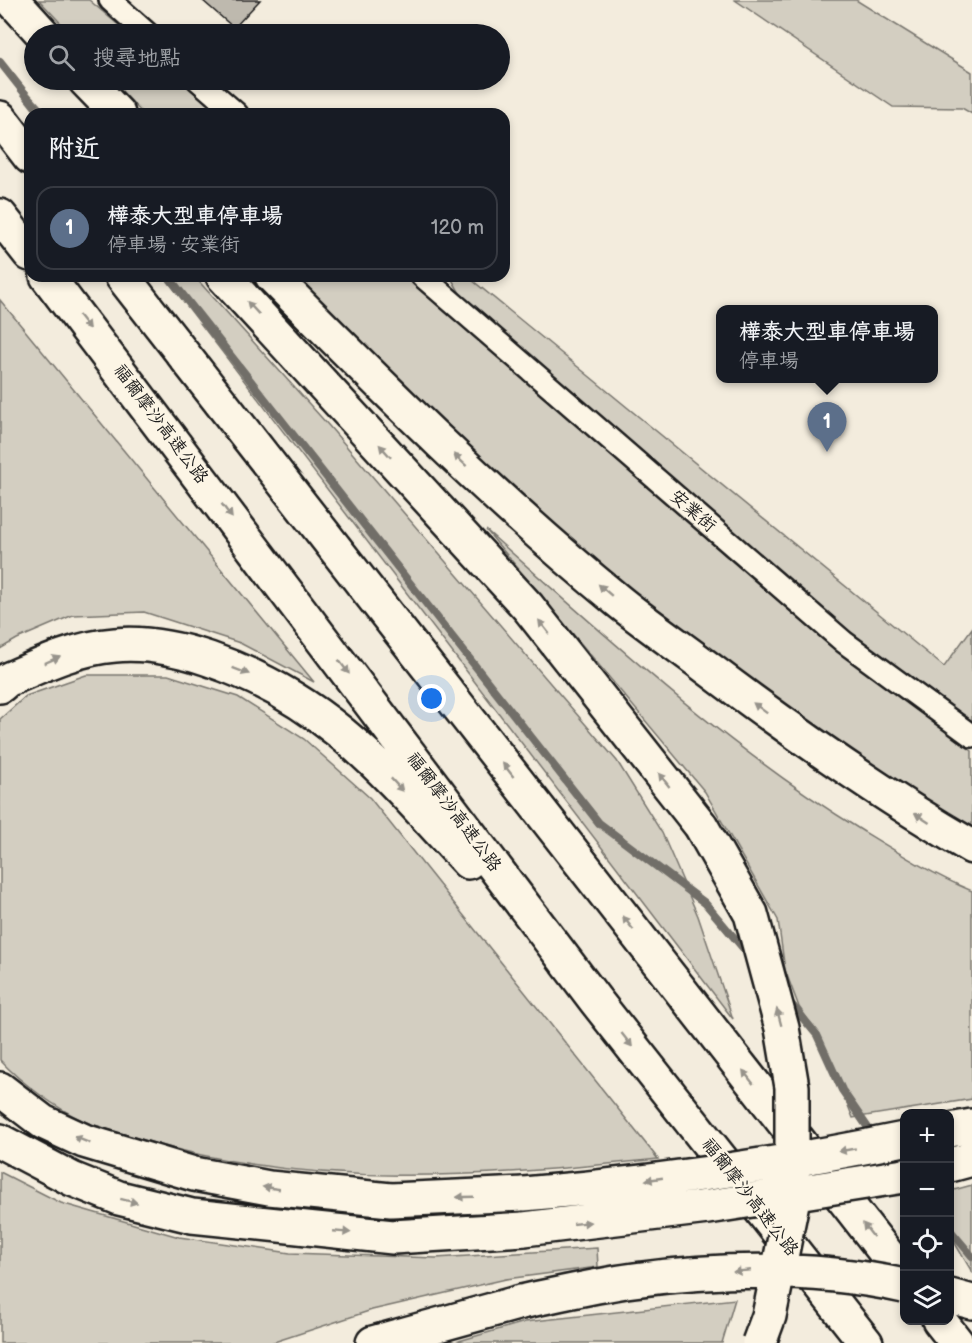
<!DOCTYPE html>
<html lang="zh-TW">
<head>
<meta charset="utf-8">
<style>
	:root { --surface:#171b24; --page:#20242c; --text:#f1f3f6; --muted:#9ea1a6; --line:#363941; --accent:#c8321e }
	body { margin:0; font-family:"Balsamiq Sans","LXGW WenKai TC",sans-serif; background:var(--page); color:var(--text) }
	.controls { position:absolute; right:18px; bottom:18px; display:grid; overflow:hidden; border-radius:12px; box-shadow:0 3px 9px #0003 }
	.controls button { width:54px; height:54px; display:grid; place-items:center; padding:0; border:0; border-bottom:2px solid var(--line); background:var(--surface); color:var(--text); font:30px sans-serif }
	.you { position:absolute; left:432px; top:699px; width:21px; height:21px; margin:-15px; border:4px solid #fff; border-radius:50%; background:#1a73e8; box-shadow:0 0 0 9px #1a73e833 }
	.badge { display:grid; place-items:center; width:39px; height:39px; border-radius:50%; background:var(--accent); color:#fff; font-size:20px; font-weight:700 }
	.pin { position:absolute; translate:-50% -50px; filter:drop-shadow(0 2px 3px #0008) }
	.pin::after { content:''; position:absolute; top:32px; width:21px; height:18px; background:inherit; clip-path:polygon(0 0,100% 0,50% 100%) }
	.popup { position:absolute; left:716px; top:305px; width:222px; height:78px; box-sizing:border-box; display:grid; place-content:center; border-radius:12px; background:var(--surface); filter:drop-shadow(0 2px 4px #0005); font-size:20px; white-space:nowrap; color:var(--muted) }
	.popup b { font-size:22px; color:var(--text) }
	.popup::after { content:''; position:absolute; left:50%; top:100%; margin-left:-12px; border:12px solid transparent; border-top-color:var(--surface) }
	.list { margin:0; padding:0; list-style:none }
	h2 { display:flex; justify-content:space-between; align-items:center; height:78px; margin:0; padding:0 24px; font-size:26px }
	h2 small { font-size:20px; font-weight:400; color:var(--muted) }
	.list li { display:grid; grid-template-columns:39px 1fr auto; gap:18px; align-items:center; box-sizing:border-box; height:84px; margin:0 12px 12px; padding:0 12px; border:2px solid var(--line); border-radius:18px }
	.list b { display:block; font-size:22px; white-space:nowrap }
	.list p { margin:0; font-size:20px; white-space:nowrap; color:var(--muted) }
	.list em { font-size:20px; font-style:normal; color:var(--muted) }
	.icon { flex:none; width:33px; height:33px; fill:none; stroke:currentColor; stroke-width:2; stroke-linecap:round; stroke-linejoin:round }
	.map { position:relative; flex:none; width:972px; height:1343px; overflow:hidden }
	.search { position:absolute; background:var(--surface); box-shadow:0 3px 9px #0003; left:24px; top:24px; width:486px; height:66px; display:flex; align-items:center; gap:15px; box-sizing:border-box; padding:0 21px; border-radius:33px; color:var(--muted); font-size:22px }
	.panel { position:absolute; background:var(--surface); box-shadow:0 3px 9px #0003; left:24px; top:108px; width:486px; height:174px; border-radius:18px }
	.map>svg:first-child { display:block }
	.green { fill:#d3cec1; stroke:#78756e; stroke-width:1.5 }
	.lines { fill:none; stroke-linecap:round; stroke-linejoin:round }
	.stream { stroke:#716e68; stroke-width:8 }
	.building { fill:#beb9ae; stroke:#1c1c1c; stroke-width:1.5 }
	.minor-casing { stroke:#1c1c1c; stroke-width:26 }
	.motorway-casing { stroke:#1c1c1c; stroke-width:38 }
	.minor { stroke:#fcf5e5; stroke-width:21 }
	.motorway { stroke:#fcf5e5; stroke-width:33 }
	.motorway-bridge-casing { stroke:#1c1c1c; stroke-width:38; stroke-linecap:butt }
	.motorway-bridge { stroke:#fcf5e5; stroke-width:33 }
	.oneway { fill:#97938b }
	.labels { text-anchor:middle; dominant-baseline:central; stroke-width:4.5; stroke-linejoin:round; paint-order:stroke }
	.street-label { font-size:18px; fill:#1c1c1c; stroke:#fcf5e5 }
</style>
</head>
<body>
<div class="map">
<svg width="972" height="1343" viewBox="0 0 972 1343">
	<rect width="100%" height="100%" fill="#f3ecdd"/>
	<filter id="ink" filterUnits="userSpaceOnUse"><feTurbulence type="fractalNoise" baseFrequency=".0167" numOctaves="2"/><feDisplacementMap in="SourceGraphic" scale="12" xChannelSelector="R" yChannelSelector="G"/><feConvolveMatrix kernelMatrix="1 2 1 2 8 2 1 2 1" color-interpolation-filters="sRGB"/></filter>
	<g filter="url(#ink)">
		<path class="green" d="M39 0H89L129 34H71Z
			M735 0H856L972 72V114L962 108 893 107Z
			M0 61 48 114H40Z
			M112 80H180L220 114H143Z
			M164 276H194L329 426 617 761 662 833 698 916 733 1019Z
			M291 276H405L829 645 972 751V840L629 599 374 368Z
			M450 276H467L944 667 972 628V721L836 622 461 295Z
			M0 300 314 682 240 643 144 612 73 615 17 639 0 649Z
			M486 530C606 636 724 746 861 830 897 852 932 874 972 891V1099L853 1118 820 1036 799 1007 785 970 778 920 705 792Z
			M86 675H168L238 697 304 739 370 798 658 1159C486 1177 308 1191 140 1139 122 1133 102 1129 84 1121 56 1108 21 1083 0 1060V719L26 696Z
			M0 1172 61 1203 179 1237 290 1253 436 1258 597 1248 598 1267 506 1279 372 1310 271 1343H0Z
			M972 1185V1272L950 1235V1191Z
			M735 1299 722 1343H452L525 1322Z"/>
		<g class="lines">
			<path class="stream" d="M0 62 41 114
				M168 276 599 823 705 903 748 954
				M787 999 817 1035 842 1090 873 1135
				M950 1230 972 1256"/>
		</g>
		<path class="building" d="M202 0H260L234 28Z"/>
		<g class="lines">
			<defs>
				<path id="minor" d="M110 0 148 34
					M198 80 237 114
					M422 276 844 642 972 736"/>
				<path id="motorway" d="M12 0 43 34
					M85 80 118 114
					M0 118 30 157
					M0 216 30 254
					M47 276 596 1001 866 1343
					M122 276 904 1276
					M223 276 528 607 701 826
					M272 276C383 388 495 500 617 600 645 623 676 644 705 666 791 731 879 793 972 847
					M0 686 7 680C41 665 76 648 115 645 147 642 179 649 209 659 327 699 387 774 468 862
					M0 1089 43 1122 84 1141 194 1174 269 1188 391 1200 524 1194
					M950 1130 972 1126
					M0 1141 72 1179 119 1198 192 1216 393 1237 524 1229
					M950 1165 972 1159
					M950 1296 972 1302
					M939 1320 957 1343
					M373 1343 521 1302"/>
			</defs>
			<use href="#minor" class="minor-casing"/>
			<use href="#motorway" class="motorway-casing"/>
			<use href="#minor" class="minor"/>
			<use href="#motorway" class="motorway"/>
			<defs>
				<path id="motorway-bridge" d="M701 826 751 914 782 1028 792 1087V1203L769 1316 759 1343
					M524 1194C649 1184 782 1164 904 1139
					M524 1229 708 1207 904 1176
					M521 1302C559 1294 597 1285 634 1280 724 1268 816 1267 904 1286"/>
			</defs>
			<use href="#motorway-bridge" class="motorway-bridge-casing"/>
			<use href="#motorway-bridge" class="motorway-bridge"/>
		</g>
		<defs><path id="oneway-solid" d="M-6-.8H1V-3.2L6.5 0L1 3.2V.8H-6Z" transform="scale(1.5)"/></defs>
		<g class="oneway">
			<use href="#oneway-solid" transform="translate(253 308) rotate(-133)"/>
			<use href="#oneway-solid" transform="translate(84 322) rotate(52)"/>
			<use href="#oneway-solid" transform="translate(385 451) rotate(-132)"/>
			<use href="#oneway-solid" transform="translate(460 460) rotate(-137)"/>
			<use href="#oneway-solid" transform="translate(227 511) rotate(53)"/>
			<use href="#oneway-solid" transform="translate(605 590) rotate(-139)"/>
			<use href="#oneway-solid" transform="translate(544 627) rotate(-128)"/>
			<use href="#oneway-solid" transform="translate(52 660) rotate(-23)"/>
			<use href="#oneway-solid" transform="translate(344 667) rotate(53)"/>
			<use href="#oneway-solid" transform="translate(241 671) rotate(21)"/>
			<use href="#oneway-solid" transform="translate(760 708) rotate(-143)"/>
			<use href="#oneway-solid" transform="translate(508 770) rotate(-128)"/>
			<use href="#oneway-solid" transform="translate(664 780) rotate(-128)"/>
			<use href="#oneway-solid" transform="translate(397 785) rotate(47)"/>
			<use href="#oneway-solid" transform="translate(922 818) rotate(-147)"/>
			<use href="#oneway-solid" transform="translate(628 923) rotate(-128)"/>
			<use href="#oneway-solid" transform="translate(779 1017) rotate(-105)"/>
			<use href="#oneway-solid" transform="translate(627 1040) rotate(52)"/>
			<use href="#oneway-solid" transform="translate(748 1077) rotate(-128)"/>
			<use href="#oneway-solid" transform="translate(82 1140) rotate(-158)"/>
			<use href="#oneway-solid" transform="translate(847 1150) rotate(170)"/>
			<use href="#oneway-solid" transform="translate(654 1179) rotate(172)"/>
			<use href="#oneway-solid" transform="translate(271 1188) rotate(-172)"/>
			<use href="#oneway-solid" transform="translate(465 1197) rotate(178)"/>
			<use href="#oneway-solid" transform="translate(129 1201) rotate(14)"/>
			<use href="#oneway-solid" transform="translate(582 1223) rotate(-6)"/>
			<use href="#oneway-solid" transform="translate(868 1230) rotate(-128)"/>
			<use href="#oneway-solid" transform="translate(342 1232) rotate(5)"/>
			<use href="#oneway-solid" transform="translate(742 1271) rotate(175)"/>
		</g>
	</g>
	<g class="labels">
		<g class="street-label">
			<text transform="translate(161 424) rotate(53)">福爾摩沙高速公路</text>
			<text transform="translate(693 511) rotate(41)">安業街</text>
			<text transform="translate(454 812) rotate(53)">福爾摩沙高速公路</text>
			<text transform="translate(750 1197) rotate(52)">福爾摩沙高速公路</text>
		</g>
	</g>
</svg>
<div class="controls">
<button>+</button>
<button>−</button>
<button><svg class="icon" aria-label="locate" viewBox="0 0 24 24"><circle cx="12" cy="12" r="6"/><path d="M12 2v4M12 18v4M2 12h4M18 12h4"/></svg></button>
<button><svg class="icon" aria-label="layers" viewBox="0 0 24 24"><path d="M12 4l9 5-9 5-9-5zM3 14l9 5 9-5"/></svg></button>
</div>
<div class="you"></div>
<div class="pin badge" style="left:827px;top:452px;background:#5c6f8a">1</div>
<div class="popup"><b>樺泰大型車停車場</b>停車場</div>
<div class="search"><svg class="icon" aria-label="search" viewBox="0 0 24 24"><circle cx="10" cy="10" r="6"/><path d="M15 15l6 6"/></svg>搜尋地點</div>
<section class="panel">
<h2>附近<small></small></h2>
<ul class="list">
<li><span class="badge" style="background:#5c6f8a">1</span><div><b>樺泰大型車停車場</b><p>停車場 · 安業街</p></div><em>120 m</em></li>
</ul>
</section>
</div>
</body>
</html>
